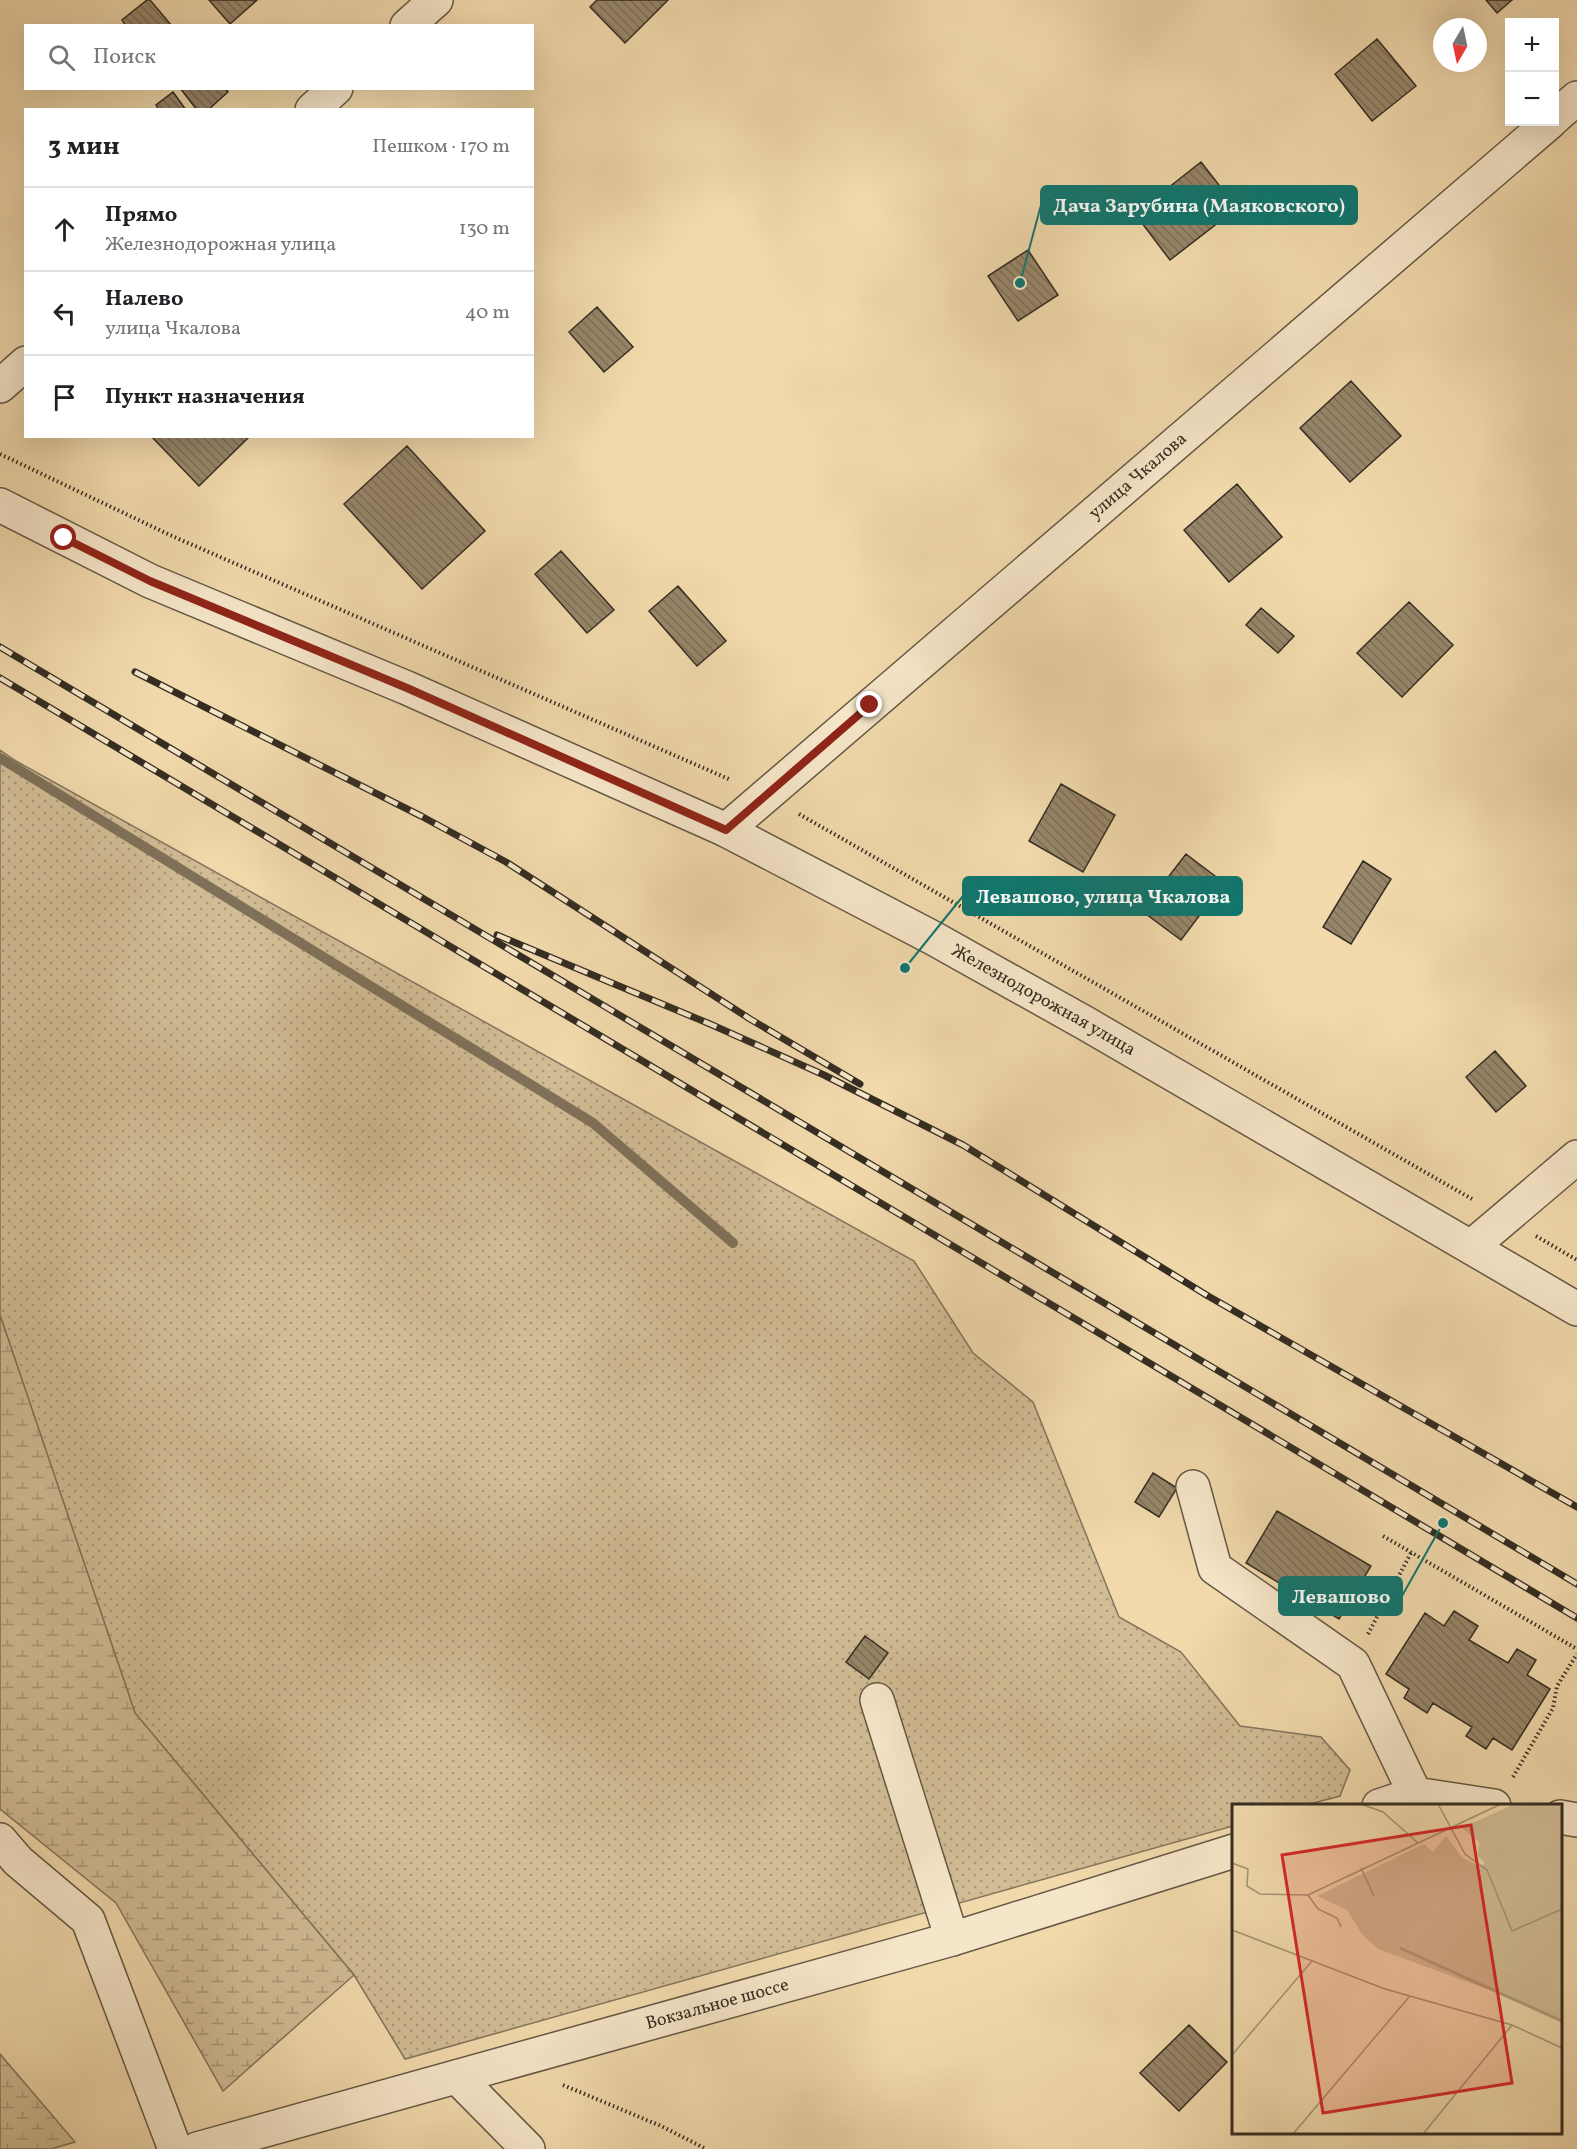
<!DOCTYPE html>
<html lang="ru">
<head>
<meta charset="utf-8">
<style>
	:root { --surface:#fff; --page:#f6f6f6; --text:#202124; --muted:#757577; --line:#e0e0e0 }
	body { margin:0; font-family:Vollkorn,serif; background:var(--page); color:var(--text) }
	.controls { position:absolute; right:18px; top:18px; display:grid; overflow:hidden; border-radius:0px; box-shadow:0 6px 24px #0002 }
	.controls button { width:54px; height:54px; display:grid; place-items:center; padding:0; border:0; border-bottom:2px solid var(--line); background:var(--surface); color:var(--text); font:30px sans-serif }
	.compass { position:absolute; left:1433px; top:18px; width:54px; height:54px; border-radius:50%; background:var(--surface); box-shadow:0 6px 24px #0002; rotate:189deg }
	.stop { position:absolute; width:18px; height:18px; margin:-14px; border:4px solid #8f2418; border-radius:50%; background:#fff }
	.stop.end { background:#8f2418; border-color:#fff; box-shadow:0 2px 6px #0008 }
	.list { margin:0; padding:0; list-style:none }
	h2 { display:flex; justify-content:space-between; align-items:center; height:78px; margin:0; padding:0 24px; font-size:26px }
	h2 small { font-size:20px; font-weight:400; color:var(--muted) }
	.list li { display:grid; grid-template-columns:39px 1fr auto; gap:18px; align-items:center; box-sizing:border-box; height:84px; padding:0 24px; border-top:2px solid var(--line) }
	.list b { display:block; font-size:22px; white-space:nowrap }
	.list p { margin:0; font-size:20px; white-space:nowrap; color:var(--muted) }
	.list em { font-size:20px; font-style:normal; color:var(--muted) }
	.icon { flex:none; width:33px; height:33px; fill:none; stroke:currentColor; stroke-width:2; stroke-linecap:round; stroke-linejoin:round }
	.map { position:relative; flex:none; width:1577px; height:2149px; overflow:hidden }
	.search { position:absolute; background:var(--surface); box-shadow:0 6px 24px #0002; left:24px; top:24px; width:510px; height:66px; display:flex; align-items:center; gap:15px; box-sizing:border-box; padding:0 21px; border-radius:0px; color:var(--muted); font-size:22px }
	.panel { position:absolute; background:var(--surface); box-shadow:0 6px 24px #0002; left:24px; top:108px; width:510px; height:330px; border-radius:0px }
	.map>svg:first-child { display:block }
	.grass { fill:url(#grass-dots); stroke:#83745c; stroke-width:1.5 }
	.wetland { fill:url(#wetland-marsh); stroke:#83745c; stroke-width:1.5 }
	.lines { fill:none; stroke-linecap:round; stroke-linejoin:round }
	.stream { stroke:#7f7159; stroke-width:10 }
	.building { fill:url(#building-back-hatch); stroke:#352d22; stroke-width:1.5 }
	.minor-casing { stroke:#645844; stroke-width:36 }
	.path { stroke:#352d22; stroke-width:4; stroke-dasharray:1.5 3; stroke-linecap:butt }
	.minor { stroke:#f6e6c9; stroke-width:33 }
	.rail-casing { stroke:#352d22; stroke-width:7 }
	.rail { stroke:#f6e6c9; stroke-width:4.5; stroke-dasharray:14; stroke-linecap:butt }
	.route { stroke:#8f2418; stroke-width:8 }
	.labels { text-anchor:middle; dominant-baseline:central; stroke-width:5; stroke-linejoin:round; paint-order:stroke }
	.street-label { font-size:18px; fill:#352d22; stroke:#f6e6c9 }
	.inset-river { fill:none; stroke:#b19f7d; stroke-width:3 }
	.inset-road { fill:none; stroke:#a69475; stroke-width:1.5 }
	.view { fill:#d62828; fill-opacity:0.15; stroke:#d62828; stroke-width:3 }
	.inset-edge { fill:none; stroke:#352d22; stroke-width:3 }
	.leader { fill:none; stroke:#0f766e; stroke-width:2 }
	.callout-dot { fill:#0f766e; stroke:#f6e6c9; stroke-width:2 }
	.callout { fill:#0f766e; stroke:#0f766e; stroke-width:2 }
	.callout-label { font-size:20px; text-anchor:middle; font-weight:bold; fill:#fff }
</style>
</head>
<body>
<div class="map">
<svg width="1577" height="2149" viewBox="0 0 1577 2149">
	<defs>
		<pattern id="grass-dots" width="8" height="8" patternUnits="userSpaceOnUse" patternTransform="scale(1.5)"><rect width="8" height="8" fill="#d1bc95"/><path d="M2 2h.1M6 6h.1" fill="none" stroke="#aa9979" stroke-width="1.8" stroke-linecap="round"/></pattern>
		<pattern id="wetland-marsh" width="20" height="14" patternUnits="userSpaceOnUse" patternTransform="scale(1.5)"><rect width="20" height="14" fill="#d1bc95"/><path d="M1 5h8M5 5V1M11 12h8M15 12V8" fill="none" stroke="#aa9979"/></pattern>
		<pattern id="building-back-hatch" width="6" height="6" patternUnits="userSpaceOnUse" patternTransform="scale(1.5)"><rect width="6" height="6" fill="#97866a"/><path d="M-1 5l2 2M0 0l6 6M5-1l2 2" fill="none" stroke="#7c6e57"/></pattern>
	</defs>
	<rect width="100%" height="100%" fill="#f1d9ac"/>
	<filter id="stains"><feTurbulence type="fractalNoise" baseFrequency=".00333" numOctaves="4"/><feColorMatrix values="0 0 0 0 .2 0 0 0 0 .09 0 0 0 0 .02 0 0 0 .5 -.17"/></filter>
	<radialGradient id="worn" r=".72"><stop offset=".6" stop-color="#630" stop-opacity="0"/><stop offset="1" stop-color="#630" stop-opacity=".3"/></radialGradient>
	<path class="grass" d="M0 750 16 761 914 1261 973 1353 1033 1402 1119 1617 1181 1652 1240 1726 1321 1737 1350 1770 1340 1796 1306 1805 1234 1806 1233 1826 405 2059 354 1975 135 1713 0 1315Z"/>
	<path class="wetland" d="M0 1315 135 1713 354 1975 223 2091 116 1903 0 1809Z
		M0 2054 75 2142 51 2149H0Z"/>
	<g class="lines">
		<path class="stream" d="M0 758 593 1123 733 1243"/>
	</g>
	<path class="building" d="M147 0H150L172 26H126L122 20Z
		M209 0H257L230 24Z
		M597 0H668L625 43 590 7Z
		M1486 0H1512L1497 13Z
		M1377 39 1416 86 1372 121 1335 74Z
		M180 88H225L228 92 208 110H197Z
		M173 92 186 110H159L156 105Z
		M1201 162 1237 208 1170 260 1135 214Z
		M1028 250 1058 295 1018 321 988 276Z
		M597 307 633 347 604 372 569 332Z
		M1351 381 1401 436 1350 482 1300 428Z
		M151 436H250L199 486Z
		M407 446 485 531 422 589 344 504Z
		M1237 484 1282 537 1229 582 1184 530Z
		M561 551 614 610 587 633 535 574Z
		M678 586 726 641 697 666 649 611Z
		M1409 602 1453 645 1402 697 1357 653Z
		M1261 608 1294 636 1278 653 1246 625Z
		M1061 784 1115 815 1083 872 1029 841Z
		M1186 854 1224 883 1181 940 1142 911Z
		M1363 861 1391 879 1351 944 1323 927Z
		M1495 1051 1526 1086 1496 1112 1466 1077Z
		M1153 1473 1177 1488 1159 1517 1135 1502Z
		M1277 1511 1371 1566 1339 1619 1246 1563Z
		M1454 1611 1478 1626 1469 1640 1508 1663 1517 1649 1536 1660 1527 1675 1550 1689 1512 1750 1493 1738 1486 1749 1466 1736 1472 1727 1433 1703 1427 1713 1404 1698 1409 1689 1386 1674 1425 1613 1444 1626Z
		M865 1636 888 1653 869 1679 846 1662Z
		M1189 2025 1227 2062 1179 2111 1140 2073Z"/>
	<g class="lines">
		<defs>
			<g id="minor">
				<path d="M407 26 436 0"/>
				<path d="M312 110 336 88"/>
				<path d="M1554 118 1577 98"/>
				<path d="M0 386 26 363"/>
				<path id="s1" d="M0 505 150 581 407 688 726 830 933 938 1085 1023 1577 1309"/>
				<path id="s2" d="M726 830 1550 122"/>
				<path d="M1471 1247 1577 1157"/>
				<path d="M1193 1487 1215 1568 1353 1664 1415 1794"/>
				<path d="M877 1700 952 1939"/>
				<path d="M1379 1806 1415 1794 1494 1806"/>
				<path d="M1560 1817 1577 1820"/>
				<path d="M0 1840 18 1861 88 1920 175 2149"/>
				<path d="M457 2077 528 2149"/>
				<path id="s3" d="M197 2149 952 1939 1234 1851"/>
			</g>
		</defs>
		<use href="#minor" class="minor-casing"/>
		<path class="path" d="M0 454 172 536 731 780
			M799 814 1472 1199
			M1536 1236 1577 1260
			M1383 1536 1577 1649
			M1368 1634 1411 1553
			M1513 1777 1553 1708 1557 1686 1577 1654
			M563 2085 661 2126 706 2149"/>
		<use href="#minor" class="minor"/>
		<defs>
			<path id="rail" d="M0 647 1577 1584
				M135 672 421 816 506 862 750 1019 860 1084
				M0 678 1577 1618
				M497 935 710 1024 824 1075 963 1145 1208 1296 1577 1507"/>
		</defs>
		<use href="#rail" class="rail-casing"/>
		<use href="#rail" class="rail"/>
	</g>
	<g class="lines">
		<path class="route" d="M64 538 150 581 407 688 726 830 870 705"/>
	</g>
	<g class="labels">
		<g class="street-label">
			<text stroke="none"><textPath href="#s2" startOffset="543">улица Чкалова</textPath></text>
			<text stroke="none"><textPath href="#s1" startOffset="1156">Железнодорожная улица</textPath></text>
			<text stroke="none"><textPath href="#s3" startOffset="540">Вокзальное шоссе</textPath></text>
		</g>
	</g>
	<g transform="translate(1232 1804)">
		<rect width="330" height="330" fill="#f1d9ac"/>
		<path d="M192 40 231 76 273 165 330 192V219L263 188 146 145 130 130 115 106 85 92Z" fill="#d1bc95"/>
		<path d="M272 174 330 196V206L271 181 268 177Z" fill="#d1bc95"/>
		<path d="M282 0H330V192L273 165 231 76 200 49 214 32 230 53 248 63 253 59 246 52 247 38 230 24Z" fill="#d1bc95"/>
		<path class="inset-river" d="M168 144 330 217"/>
		<path class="inset-road" d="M129 0 151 8 186 39M206 0 233 50 255 66 280 127 330 105M0 59 16 65 15 82 28 90 76 91 269 0M129 64 142 92M76 91 86 105 105 114 109 123M0 126 153 185 280 221 330 244M0 251 80 157M61 330 177 193M191 330 280 221"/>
		<path class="view" d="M239 21 280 279 91 309 50 51Z"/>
		<rect width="330" height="330" class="inset-edge"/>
	</g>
	<path class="leader" d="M1020 283L1041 205M905 968L963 896M1443 1523L1402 1596"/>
	<g class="callout-dot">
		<circle cx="1020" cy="283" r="6"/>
		<circle cx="905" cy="968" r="6"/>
		<circle cx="1443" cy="1523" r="6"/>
	</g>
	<g class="callout">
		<rect x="1041" y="186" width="316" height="38" rx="6"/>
		<rect x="963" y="877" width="279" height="38" rx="6"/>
		<rect x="1279" y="1577" width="123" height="38" rx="6"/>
	</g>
	<g class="callout-label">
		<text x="1199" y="212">Дача Зарубина (Маяковского)</text>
		<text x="1103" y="903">Левашово, улица Чкалова</text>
		<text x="1341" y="1603">Левашово</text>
	</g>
	<rect width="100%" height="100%" filter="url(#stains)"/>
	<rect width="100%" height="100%" fill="url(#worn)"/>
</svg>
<div class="controls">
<button>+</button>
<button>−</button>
</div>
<svg class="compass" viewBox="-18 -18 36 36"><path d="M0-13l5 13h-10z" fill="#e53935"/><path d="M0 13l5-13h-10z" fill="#757577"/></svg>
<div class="stop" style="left:64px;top:538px"></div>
<div class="stop end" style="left:870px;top:705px"></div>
<div class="search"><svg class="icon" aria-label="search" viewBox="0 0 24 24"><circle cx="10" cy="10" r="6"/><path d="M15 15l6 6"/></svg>Поиск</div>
<section class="panel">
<h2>3 мин<small>Пешком · 170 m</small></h2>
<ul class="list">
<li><svg class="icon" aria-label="ahead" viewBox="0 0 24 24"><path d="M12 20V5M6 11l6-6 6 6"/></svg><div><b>Прямо</b><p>Железнодорожная улица</p></div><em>130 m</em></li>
<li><svg class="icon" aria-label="left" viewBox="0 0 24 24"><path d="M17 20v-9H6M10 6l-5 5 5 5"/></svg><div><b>Налево</b><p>улица Чкалова</p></div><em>40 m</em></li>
<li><svg class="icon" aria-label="arrive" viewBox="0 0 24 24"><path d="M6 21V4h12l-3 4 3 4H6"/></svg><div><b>Пункт назначения</b></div></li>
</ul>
</section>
</div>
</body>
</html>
